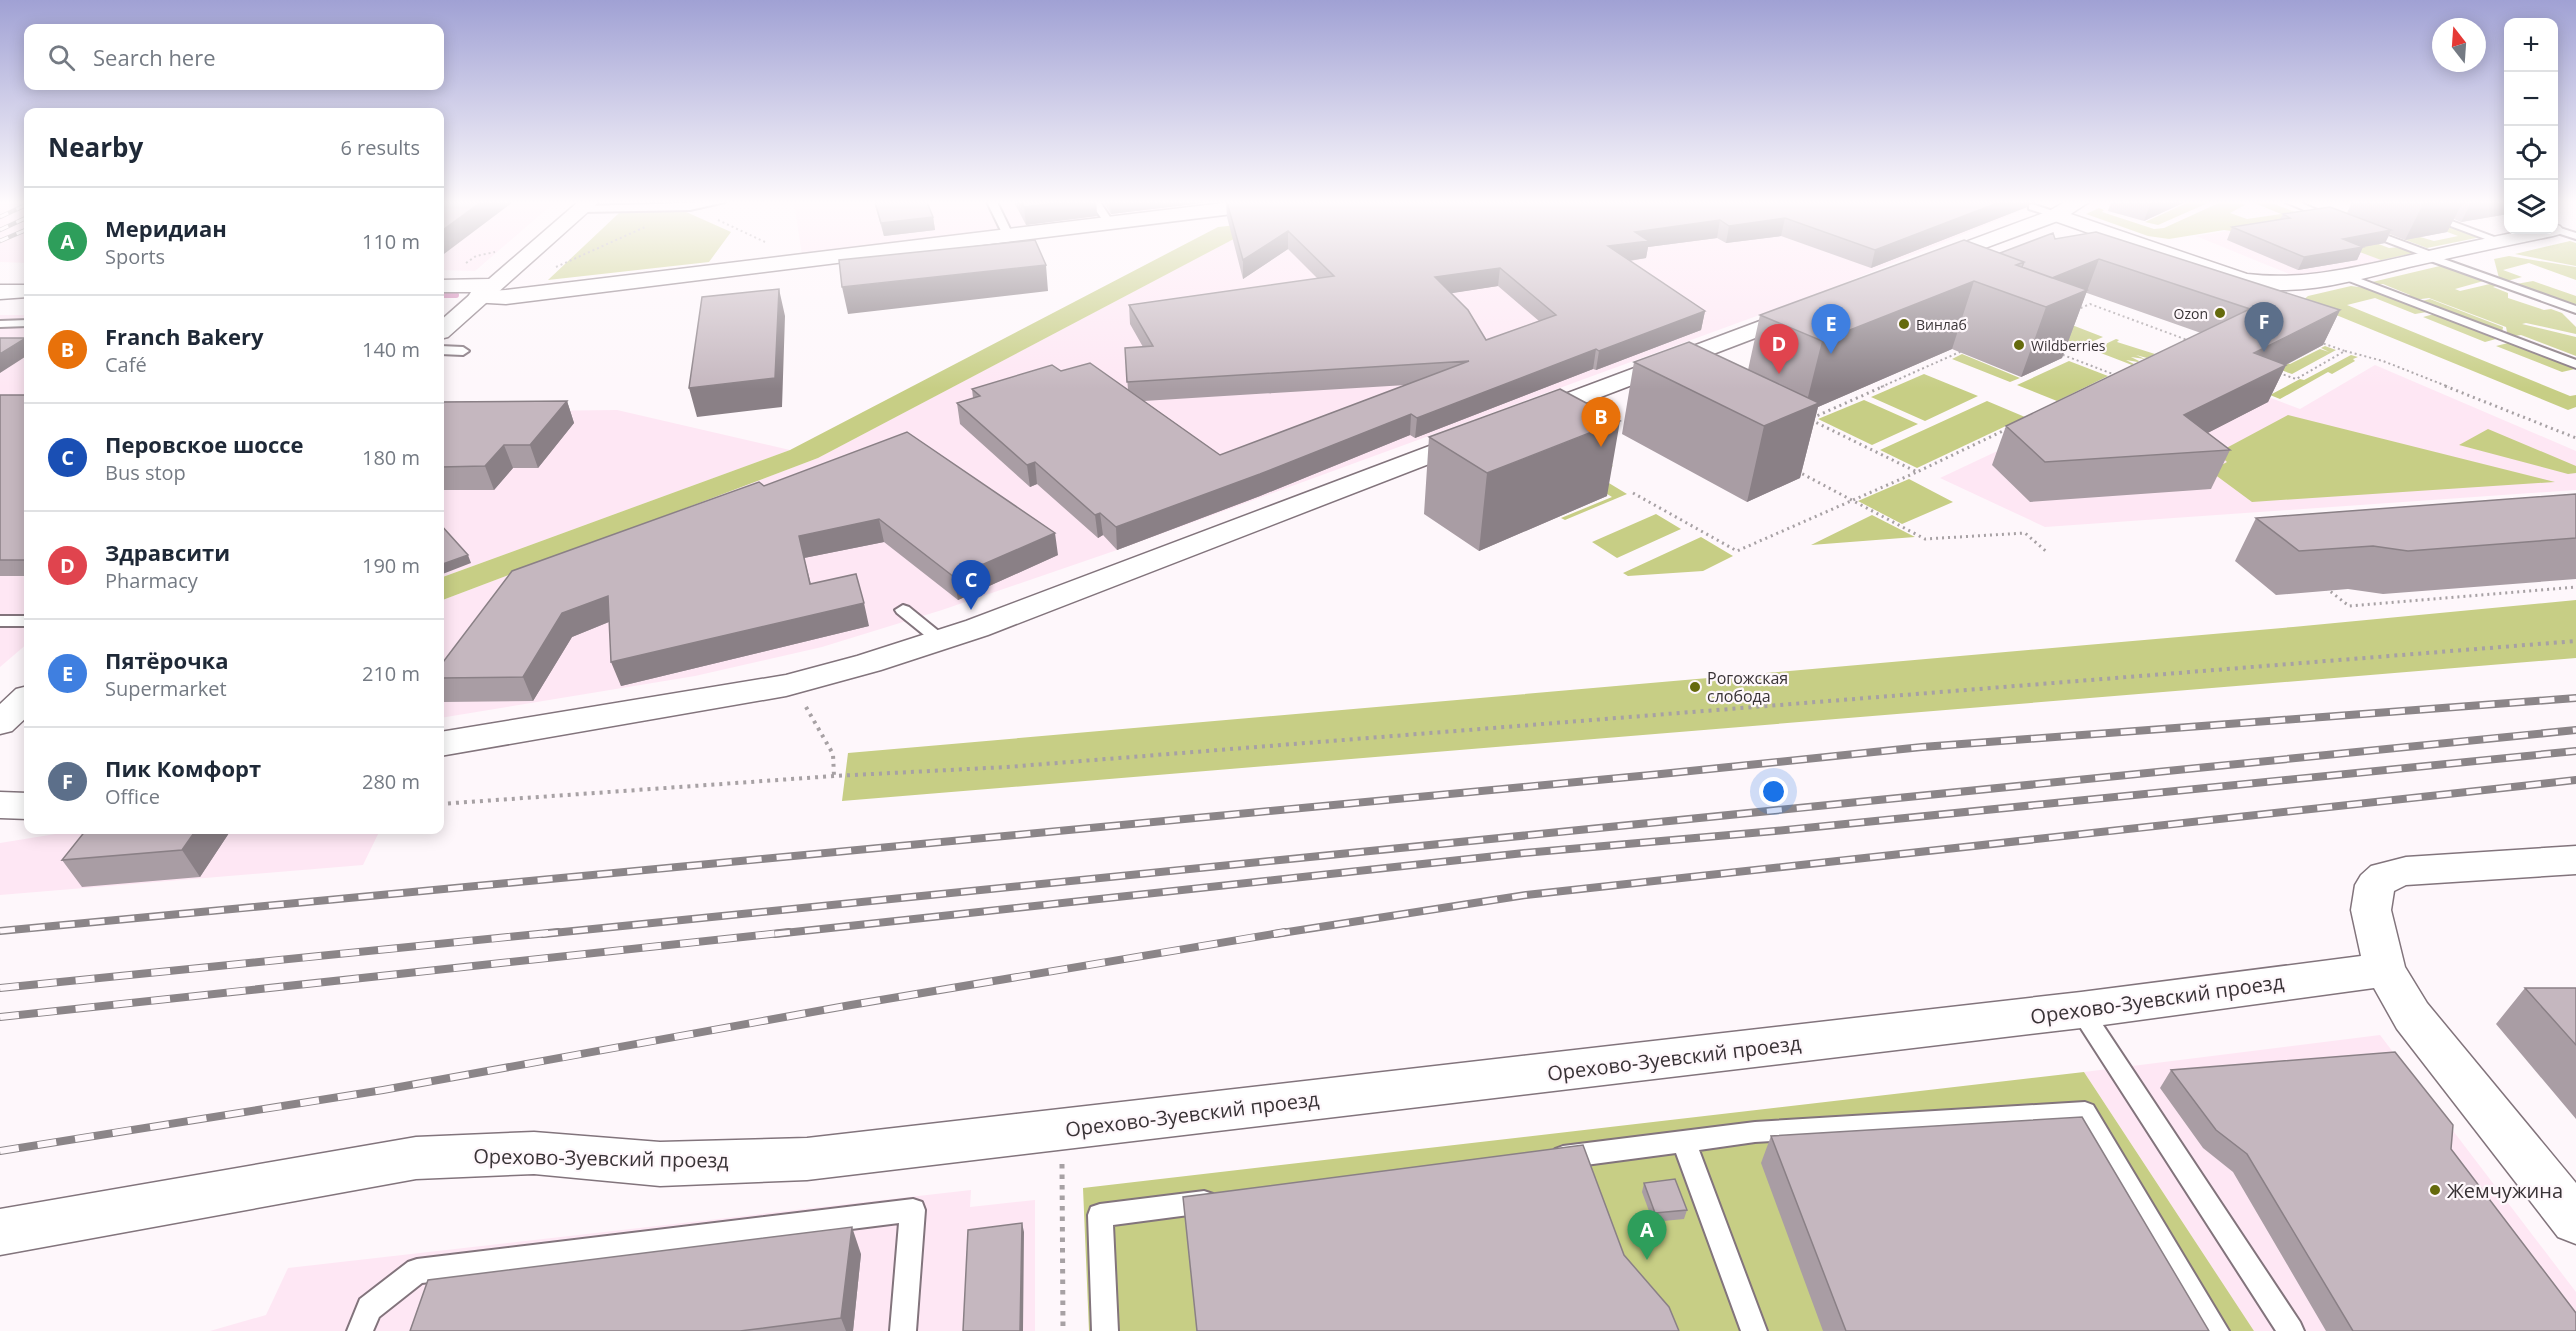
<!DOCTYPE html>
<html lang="en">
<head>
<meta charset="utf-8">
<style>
	:root { --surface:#fff; --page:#f6f6f7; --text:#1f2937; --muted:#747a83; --line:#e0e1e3; --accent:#0b8043 }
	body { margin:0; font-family:"Open Sans",sans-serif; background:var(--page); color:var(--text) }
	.controls { position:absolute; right:18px; top:18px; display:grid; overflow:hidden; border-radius:12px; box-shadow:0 3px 15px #0003 }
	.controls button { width:54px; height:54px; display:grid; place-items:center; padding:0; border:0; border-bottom:2px solid var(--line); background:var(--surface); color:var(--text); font:30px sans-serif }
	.compass { position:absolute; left:2432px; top:18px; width:54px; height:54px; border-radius:50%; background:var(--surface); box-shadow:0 3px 15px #0003; rotate:343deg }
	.you { position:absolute; left:1774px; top:792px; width:21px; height:21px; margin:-15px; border:4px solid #fff; border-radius:50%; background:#1a73e8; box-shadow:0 0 0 9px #1a73e833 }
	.badge { display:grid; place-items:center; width:39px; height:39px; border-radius:50%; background:var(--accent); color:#fff; font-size:20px; font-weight:700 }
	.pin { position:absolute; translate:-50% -50px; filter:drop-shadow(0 2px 3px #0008) }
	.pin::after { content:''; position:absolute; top:32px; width:21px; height:18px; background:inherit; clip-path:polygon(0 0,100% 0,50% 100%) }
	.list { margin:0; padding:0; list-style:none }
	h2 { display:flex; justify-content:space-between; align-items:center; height:78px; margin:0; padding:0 24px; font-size:26px }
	h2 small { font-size:20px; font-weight:400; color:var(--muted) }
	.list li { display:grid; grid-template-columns:39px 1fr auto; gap:18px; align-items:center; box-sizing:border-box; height:108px; padding:0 24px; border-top:2px solid var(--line) }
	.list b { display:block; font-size:22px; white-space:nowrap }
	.list p { margin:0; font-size:20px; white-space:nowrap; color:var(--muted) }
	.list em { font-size:20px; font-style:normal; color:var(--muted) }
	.icon { flex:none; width:33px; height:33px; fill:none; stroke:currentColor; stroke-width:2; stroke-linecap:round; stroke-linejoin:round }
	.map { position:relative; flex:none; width:2576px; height:1331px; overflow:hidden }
	.search { position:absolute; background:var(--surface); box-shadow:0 3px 15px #0003; left:24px; top:24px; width:420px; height:66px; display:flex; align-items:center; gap:15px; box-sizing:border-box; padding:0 21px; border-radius:12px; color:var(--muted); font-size:22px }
	.panel { position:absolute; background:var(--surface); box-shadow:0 3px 15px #0003; left:24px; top:108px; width:420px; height:726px; border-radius:12px }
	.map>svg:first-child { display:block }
	.built { fill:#fee7f4 }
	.green { fill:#c7ce85 }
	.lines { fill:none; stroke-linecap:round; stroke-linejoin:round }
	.stream { stroke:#d485b7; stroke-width:6 }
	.lane-casing { stroke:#82747c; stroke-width:4 }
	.street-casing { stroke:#82747c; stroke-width:3 }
	.secondary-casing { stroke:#82747c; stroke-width:3 }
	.path-far3 { stroke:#a7a1a4; stroke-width:2; stroke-dasharray:2 3; stroke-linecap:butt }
	.path-far2 { stroke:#a7a1a4; stroke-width:3; stroke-dasharray:2 4; stroke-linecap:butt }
	.path-far1 { stroke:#a7a1a4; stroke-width:4; stroke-dasharray:3 5; stroke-linecap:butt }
	.path { stroke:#a7a1a4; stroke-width:5; stroke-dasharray:4.5 6; stroke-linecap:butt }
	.lane { fill:#fff; fill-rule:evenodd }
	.street { fill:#fff; fill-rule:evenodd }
	.secondary { fill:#fff; fill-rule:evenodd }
	.rail-far2-casing { stroke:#8b8588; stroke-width:4.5 }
	.rail-far1-casing { stroke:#8b8588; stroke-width:8 }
	.rail-casing { stroke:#8b8588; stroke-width:8 }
	.rail-far2 { stroke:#fef7fb; stroke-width:3; stroke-dasharray:9; stroke-linecap:butt }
	.rail-far1 { stroke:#fef7fb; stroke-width:5; stroke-dasharray:15; stroke-linecap:butt }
	.rail { stroke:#fef7fb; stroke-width:6; stroke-dasharray:19; stroke-linecap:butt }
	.wall { fill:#a99da4; fill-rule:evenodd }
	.shaded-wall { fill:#8a8086 }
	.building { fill:#c5b7bf; stroke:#8a8086; stroke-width:1.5; fill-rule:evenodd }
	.poi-dot { fill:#656a0c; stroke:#fef7fb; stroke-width:2 }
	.labels { text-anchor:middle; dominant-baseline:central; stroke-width:4.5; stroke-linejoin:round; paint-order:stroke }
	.far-poi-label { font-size:14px; fill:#393336; stroke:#fef7fb; text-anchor:start }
	.poi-label { font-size:16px; fill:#393336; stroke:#fef7fb; text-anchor:start }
	.near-street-label { font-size:20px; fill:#393336; stroke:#fef7fb }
	.near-poi-label { font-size:20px; fill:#393336; stroke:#fef7fb; text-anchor:start }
</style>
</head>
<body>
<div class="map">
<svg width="2576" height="1331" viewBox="0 0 2576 1331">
	<rect width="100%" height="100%" fill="#fef7fb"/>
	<path class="built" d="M0 202H28V263L0 262Z
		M440 202H555L475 271 440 270Z
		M796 202H1237L802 255 794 203Z
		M1303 202H2042L1825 291 1117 550 942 610 822 647 695 676 440 718V601L818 458Z
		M2310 218 2389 248 2400 247 2419 255 2364 267 2310 276 2299 275 2289 274 2196 236Z
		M0 315H28V643L0 667Z
		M2182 364 2300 409 2375 365 2576 451V490L2045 527 1940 478Z
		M617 410 790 450 440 578V412Z
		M80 830H380L363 865 0 895V843Z
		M2380 1035 2576 1292V1331H2254L2084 1072Z
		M971 1190 970 1207 1035 1200V1331H210L266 1315 288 1268Z"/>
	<path class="green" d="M2189 202H2210L2158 225 2145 222Z
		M2221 202H2239L2245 205 2230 213 2247 219 2281 214 2252 202H2269L2389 248 2400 247 2414 253 2381 260 2349 248 2224 230 2169 239 2148 236 2086 214 2099 208 2104 210 2102 212 2154 229 2164 228Z
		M2385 202 2481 237 2427 248 2390 234 2403 232 2434 241 2458 236 2376 205Z
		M684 211 731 232 709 262 548 280 619 213Z
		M1266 222 818 458 440 601V578L790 450 1218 227Z
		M2570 241 2576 243V266L2515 254Z
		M2509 256 2576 267V280L2529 263 2503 270 2522 277 2507 281 2499 278 2494 259Z
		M2444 265 2487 280 2455 289 2460 291 2494 283 2499 285 2493 287 2508 293V298L2544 310 2551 309 2562 313 2576 327V334L2526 323 2522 324 2576 337V356L2521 335 2508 337 2506 327 2429 298 2414 300 2405 297 2410 295 2383 284 2374 285 2368 283Z
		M2533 281 2576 296V305L2516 284Z
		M2351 286 2366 288 2427 312 2415 314 2375 298 2347 305 2570 396 2576 395V407L2568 410 2302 301 2308 296Z
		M2430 299 2503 327 2502 334 2418 302Z
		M2434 314 2496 339 2485 342 2423 317Z
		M2072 325 2103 337 2082 346 2051 334Z
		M2116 339 2119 340 2117 342 2155 354 2147 358 2136 355 2145 359 2131 357 2139 361 2138 362 2126 360 2134 364 2132 365 2093 350Z
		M2508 343 2575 369 2562 372 2496 346Z
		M2325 346 2336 350 2292 374 2255 361 2265 356 2290 364 2320 349 2329 352 2321 348Z
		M1962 354 2020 378 2010 382 1952 359Z
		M2351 355 2358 357 2353 359 2355 361 2332 374 2328 372 2280 399 2270 395 2300 379 2304 380Z
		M2069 361 2108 376 2057 401 2017 385Z
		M1924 374 1978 396 1925 421 1871 397Z
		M1864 400 1918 424 1872 445 1818 419Z
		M1987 401 2025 417 1917 468 1880 450Z
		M2288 415 2555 482 2252 502 2210 471 2227 462 2217 453Z
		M2488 429 2576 466V473L2568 474 2459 445Z
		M1610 464 1613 466 1594 474 1627 494 1565 520 1561 518 1612 497 1578 476Z
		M1909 479 1953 502 1902 524 1858 501Z
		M1656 514 1681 529 1617 558 1592 542Z
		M1872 515 1915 537 1811 545Z
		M1701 537 1733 556 1703 571 1628 576 1623 573Z
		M2576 600V658L842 801 848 753 2293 627Z
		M2084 1072 2254 1331H1089L1083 1188Z"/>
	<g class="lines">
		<path class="stream" d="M440 295H456"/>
		<defs>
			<path id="lane" d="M725 202 690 210 583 212 578 209 583 206Z
				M987 202H997L1013 235 1012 237H1004Z
				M1090 202H1100L1114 223 1112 225H1106Z
				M2285 202H2299L2336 218 2328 220Z
				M2386 202H2401L2505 241 2496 243Z
				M2032 204 2059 213 2061 215 2056 218 2029 209V205Z
				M2554 226 2576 233V239L2551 231Z
				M2367 228 2437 254 2438 257 2576 306V313L2425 259 2424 256 2363 233 2362 231Z
				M2345 273 2576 360V368L2341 278 2340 276Z
				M28 320V326L0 327V321Z
				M440 346 463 347 469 351 463 355 440 354Z
				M903 605 909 607 946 637 948 640 946 643H934L897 613 895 610Z
				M0 616H28V626H0Z
				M2081 1001 2089 1004 2300 1322 2304 1331H2276L2073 1016 2070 1010 2073 1004Z
				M2085 1102 2093 1105 2229 1331H2201L2079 1122 1755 1142 1699 1150 1767 1331H1741L1676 1153 1563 1168 1555 1165 1551 1157 1555 1149 1563 1146 1755 1122Z
				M1204 1191 1213 1194 1216 1202 1213 1210 1204 1213 1113 1225 1118 1331H1092L1088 1215 1091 1207 1100 1204Z
				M913 1199 922 1202 925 1210 916 1331H890L899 1223 422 1283 379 1317 373 1331H347L360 1299 408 1262 417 1259Z"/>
			<path id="street" d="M1231 202H1290L1288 206 1281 208 506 304 471 302 468 297 471 292 506 290Z
				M2056 209 2247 274C2304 281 2356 267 2411 255 2449 246 2488 238 2527 230H2554V224L2560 226 2563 230 2560 234 2553 236C2505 246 2457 256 2409 267 2353 281 2294 299 2236 285L2049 219 2046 215 2049 211Z
				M2576 846V874L2406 885 2394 891 2391 910 2405 967 2427 1003 2576 1183V1244L2558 1237 2397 1029 2374 988 2081 1028 807 1180 660 1186 534 1174 416 1179 0 1255V1209L416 1137 534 1132 660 1142 807 1138 2081 992 2361 956 2351 910 2355 885 2361 875 2371 866 2406 857Z"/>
			<path id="secondary" d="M578 202H599L448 337 440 339V321L473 292H440V280L489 279Z
				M2065 202H2089L2063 219 1942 264 1935 266 1928 264 1925 260 1928 256 2049 211Z
				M0 285H28V297L0 299Z
				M1797 307 1805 309 1808 314 1805 319 1543 419 1534 422 1525 419 1521 414 1525 409Z
				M1469 431 1478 433 1482 439 1478 445 988 635 881 670 786 696 440 756V732L786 675 857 656 966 621Z
				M28 686V716L12 731 0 734V704L16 689Z
				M0 792 28 793V819L0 818Z"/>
		</defs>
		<use href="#lane" class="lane-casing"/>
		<use href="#street" class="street-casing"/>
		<use href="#secondary" class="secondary-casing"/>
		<path class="path-far3" d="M718 220 765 242
			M466 263 476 256 495 252
			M556 267 645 227
			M2076 310 2090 304 2190 341
			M2345 351 2383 361 2449 387
			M2058 353 2118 376
			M2279 373 2296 379 2345 351 2319 342
			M1881 387 1962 351"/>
		<path class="path-far2" d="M2445 386 2576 438
			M1812 418 1884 386
			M1811 420 1917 472 2007 429
			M1797 471 1925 539 2025 533 2048 553
			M1633 493 1737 551 1917 472
			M2326 588 2349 606 2576 587"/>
		<path class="path-far1" d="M806 707 833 754 834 776
			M440 804 834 776 1007 767 2576 641"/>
		<path class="path" d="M1062 1164 1063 1331"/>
		<use href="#lane" class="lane"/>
		<use href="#street" class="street"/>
		<use href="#secondary" class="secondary"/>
		<defs>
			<path id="rail-far2" d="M0 217 28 204
				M0 230 28 217
				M0 241 28 229"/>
			<path id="rail-far1" d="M0 931 1661 774 1922 747 2576 698
				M543 934 2576 730
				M775 934 1524 853 1775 831 2576 751
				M1275 934 1526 895 2576 780"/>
			<path id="rail" d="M0 988 558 932
				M0 1017 789 932
				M0 1151 383 1090 851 1005 1285 932"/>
		</defs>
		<use href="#rail-far2" class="rail-far2-casing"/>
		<use href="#rail-far1" class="rail-far1-casing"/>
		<use href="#rail" class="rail-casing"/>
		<use href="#rail-far2" class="rail-far2"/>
		<use href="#rail-far1" class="rail-far1"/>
		<use href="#rail" class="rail"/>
	</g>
	<path class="wall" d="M874 202H927L933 217 935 230 884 236Z
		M1014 202H1096L1097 216 1026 225Z
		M1103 202H1210L1111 214Z
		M1226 202H2038L2028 203 2027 207 1871 268 1781 236 1726 243 1717 238 1648 247 1646 258 1630 261 1705 311 1701 330 1596 370 1593 369 1415 438 1410 435 1260 496 1117 550 1103 535 1098 538 1037 484 1030 487 960 424 957 403 973 398 972 389 1061 371 1128 390 1125 348 1143 347 1130 324 1129 305 1318 279 1288 249 1243 279 1227 217ZM1498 286 1539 321 1486 340 1451 293ZM1406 385 1220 455 1144 401 1224 396Z
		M2111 202H2185L2144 221 2108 211Z
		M2352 202H2508V214L2461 222 2454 219 2447 232 2405 240 2390 234 2385 243 2363 247 2357 260 2298 270 2227 240 2232 227 2280 219 2283 214 2347 213Z
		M2055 239 2340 310 2323 345 2286 365 2268 402 2207 433 2230 450 2211 489 2030 502 1992 465 2006 426 2201 333 2087 293H2086L2062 358 2021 377 1952 349 1818 407 1800 478 1747 502 1622 434 1634 362 1748 370 1760 315Z
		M0 395H28V576H0Z
		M567 401 574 423 538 468H513L494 490H440V402Z
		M1429 437 1607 496 1479 551 1424 514Z
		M764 486 1058 555 958 600 884 542 804 558 811 584 869 626 621 686 609 622 572 637 533 701 443 702 440 695V666Z
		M2576 494V579L2383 594 2348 589 2276 595 2235 561 2256 518Z
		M231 830 200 877 82 887 62 860Z
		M2525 988H2576V1119L2496 1024Z
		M2171 1070 2451 1149 2576 1331H2326L2233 1172 2203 1148 2160 1088Z
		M1771 1136 2209 1331H1823L1761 1163Z
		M1644 1183 1687 1210 1684 1219 1653 1222 1642 1192Z
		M861 1254 853 1331H410Z"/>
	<path class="shaded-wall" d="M481 202H513L440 257V232Z
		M1067 202H1096L1097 216 1026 225 1024 207Z
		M1110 202H1210L1111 214Z
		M2000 202H2028L2027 207 1871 268 1875 250Z
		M2151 202H2185L2144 221Z
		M2424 202H2463L2447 232 2405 240Z
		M2477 202H2508V214L2461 222 2471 203Z
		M933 217 935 230 884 236 881 223Z
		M1785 218 1781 236 1726 243 1729 226Z
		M1720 220 1717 238 1648 247 1646 258 1606 264 1608 246 1635 232Z
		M2391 230 2385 243 2363 247 2357 260 2298 270 2304 257 2343 239Z
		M1288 231V249L1243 279V260Z
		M2099 259 2062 358 2021 377 2046 307 2052 278Z
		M1046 265 1048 291 848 314 842 287Z
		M1500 268 1498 286 1434 296 1435 277Z
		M1974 281 1952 349 1818 407 1800 478 1747 502 1764 426 1805 409 1822 341Z
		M779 289 785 316 782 407 697 417 689 388Z
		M2340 310 2323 345 2285 365H2286L2268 402 2167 454 2184 415 2254 353Z
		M1705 311 1701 330 1596 370 1599 351Z
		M26 338 28 343V355L0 373V354Z
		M1596 349 1593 369 1415 438 1417 418Z
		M567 401 574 423 538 468 530 445Z
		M1411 414 1410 435 1260 496 1117 550 1116 527Z
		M1620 421 1607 496 1479 551 1487 473Z
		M504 445 513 468 494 490 485 466Z
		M1035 462 1037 484 1030 487 1027 465Z
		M1100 513 1103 535 1098 538 1095 515Z
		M879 519 884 542 804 558 799 536Z
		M1055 533 1058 555 958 600 954 577Z
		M468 555 471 563 440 575V565Z
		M608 596 616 619 572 637 533 701 523 677 562 613Z
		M864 603 869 626 621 686 611 662Z
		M196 830H231L200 877 182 850Z
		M1022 1223 1024 1232 1023 1331H1020Z
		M852 1227 861 1254 853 1331H846L841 1318Z"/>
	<path class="building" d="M441 202H481L440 232V203Z
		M875 202H927L933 217 881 223Z
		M1021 202H1067L1024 207Z
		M1227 202H2000L1875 250 1785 218 1729 226 1720 220 1635 232 1649 241 1608 246 1705 311 1599 351 1596 349 1417 418 1411 414 1260 474 1116 527 1100 513 1095 515 1035 462 1027 465 957 403 980 396 972 389 1052 365 1061 371 1090 363 1220 455 1469 361 1127 382 1125 348 1153 346 1129 305 1334 276 1288 231 1243 260ZM1500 268 1556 315 1486 340 1468 310 1435 277Z
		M2330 207 2391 230 2343 239 2363 247 2304 257 2232 227 2290 218 2283 214Z
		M2096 232 2340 310 2254 353 2286 365 2184 415 2230 450 2045 462 2006 426 2250 309 2099 259 2052 278 2022 267 2024 262 2000 253 2053 233 2055 239Z
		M1035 240 1046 265 842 287 839 260Z
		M1964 240 2024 262 2016 265 2087 290 2046 307 1974 281 1822 341 1760 315Z
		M779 289 775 378 689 388 702 297Z
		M0 338H26L0 354Z
		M1689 342 1819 403 1764 426 1634 362Z
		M1560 389 1620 421 1487 473 1429 437Z
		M0 395H28V560H0Z
		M567 401 530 445H504L485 466 440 467V402Z
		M907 432 1055 533 954 577 879 519 799 536 810 584 856 574 864 603 611 662 608 596 562 613 523 677 440 678V666L512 571 759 482 764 486Z
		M2576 494V538L2408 551 2373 546 2299 551 2256 518Z
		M440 524 468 555 440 565Z
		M86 830H196L182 850 62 860Z
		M2525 988H2576V1045Z
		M2395 1052 2453 1125 2451 1149 2576 1313V1331H2353L2247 1154 2216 1130 2171 1070Z
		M2082 1117 2209 1331H1846L1771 1136Z
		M1583 1145 1624 1255 1669 1307 1679 1331H1197L1183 1197Z
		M1675 1179 1687 1210 1655 1213 1644 1183Z
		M1022 1223 1020 1331H963L968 1230Z
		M852 1227 841 1318 740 1331H410L428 1280Z"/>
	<linearGradient id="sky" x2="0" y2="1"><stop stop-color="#a0a1d4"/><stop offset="0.52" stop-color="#fffbfd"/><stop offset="1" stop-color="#fffbfd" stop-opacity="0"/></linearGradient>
	<rect width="2576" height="389" fill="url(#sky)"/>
	<g class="poi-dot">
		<circle cx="2220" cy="313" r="6"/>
		<circle cx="1904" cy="324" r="6"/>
		<circle cx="2019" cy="345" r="6"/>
		<circle cx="1695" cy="687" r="6"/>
		<circle cx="2435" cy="1190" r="6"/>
	</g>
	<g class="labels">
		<g class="far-poi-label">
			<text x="2208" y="313" text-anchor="end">Ozon</text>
			<text x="1916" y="324">Винлаб</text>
			<text x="2031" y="345">Wildberries</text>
		</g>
		<g class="poi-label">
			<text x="1707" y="678">Рогожская<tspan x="1707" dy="18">слобода</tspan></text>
		</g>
		<g class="near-street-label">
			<text transform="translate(2157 999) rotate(-8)">Орехово-Зуевский проезд</text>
			<text transform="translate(1674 1058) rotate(-7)">Орехово-Зуевский проезд</text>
			<text transform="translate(1192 1114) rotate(-7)">Орехово-Зуевский проезд</text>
			<text transform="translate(601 1158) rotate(1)">Орехово-Зуевский проезд</text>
		</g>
		<g class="near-poi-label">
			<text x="2447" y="1190">Жемчужина</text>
		</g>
	</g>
</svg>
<div class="controls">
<button>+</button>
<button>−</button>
<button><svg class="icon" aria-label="locate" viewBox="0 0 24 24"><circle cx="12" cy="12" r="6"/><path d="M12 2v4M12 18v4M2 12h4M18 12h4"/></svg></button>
<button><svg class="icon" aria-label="layers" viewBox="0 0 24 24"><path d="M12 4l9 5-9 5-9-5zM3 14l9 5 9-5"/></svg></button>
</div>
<svg class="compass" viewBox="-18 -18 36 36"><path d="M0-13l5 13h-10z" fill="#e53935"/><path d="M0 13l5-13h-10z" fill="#747a83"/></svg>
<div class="you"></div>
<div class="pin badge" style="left:1647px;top:1260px;background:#2e9e5b">A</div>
<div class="pin badge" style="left:1601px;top:447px;background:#e8710a">B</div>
<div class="pin badge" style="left:971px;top:610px;background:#1a4fb4">C</div>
<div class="pin badge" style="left:1779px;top:374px;background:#e0444e">D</div>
<div class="pin badge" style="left:1831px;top:354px;background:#3f7fe0">E</div>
<div class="pin badge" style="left:2264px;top:352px;background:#5c6f8a">F</div>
<div class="search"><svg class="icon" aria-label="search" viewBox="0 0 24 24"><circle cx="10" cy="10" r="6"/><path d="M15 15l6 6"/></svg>Search here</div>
<section class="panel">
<h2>Nearby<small>6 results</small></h2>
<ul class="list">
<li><span class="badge" style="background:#2e9e5b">A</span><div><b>Меридиан</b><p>Sports</p></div><em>110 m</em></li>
<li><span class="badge" style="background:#e8710a">B</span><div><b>Franch Bakery</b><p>Café</p></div><em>140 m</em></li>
<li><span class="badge" style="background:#1a4fb4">C</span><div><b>Перовское шоссе</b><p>Bus stop</p></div><em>180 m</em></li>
<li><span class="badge" style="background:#e0444e">D</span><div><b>Здравсити</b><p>Pharmacy</p></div><em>190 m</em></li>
<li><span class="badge" style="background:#3f7fe0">E</span><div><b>Пятёрочка</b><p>Supermarket</p></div><em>210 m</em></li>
<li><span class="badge" style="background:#5c6f8a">F</span><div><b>Пик Комфорт</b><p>Office</p></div><em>280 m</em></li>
</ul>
</section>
</div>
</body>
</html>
